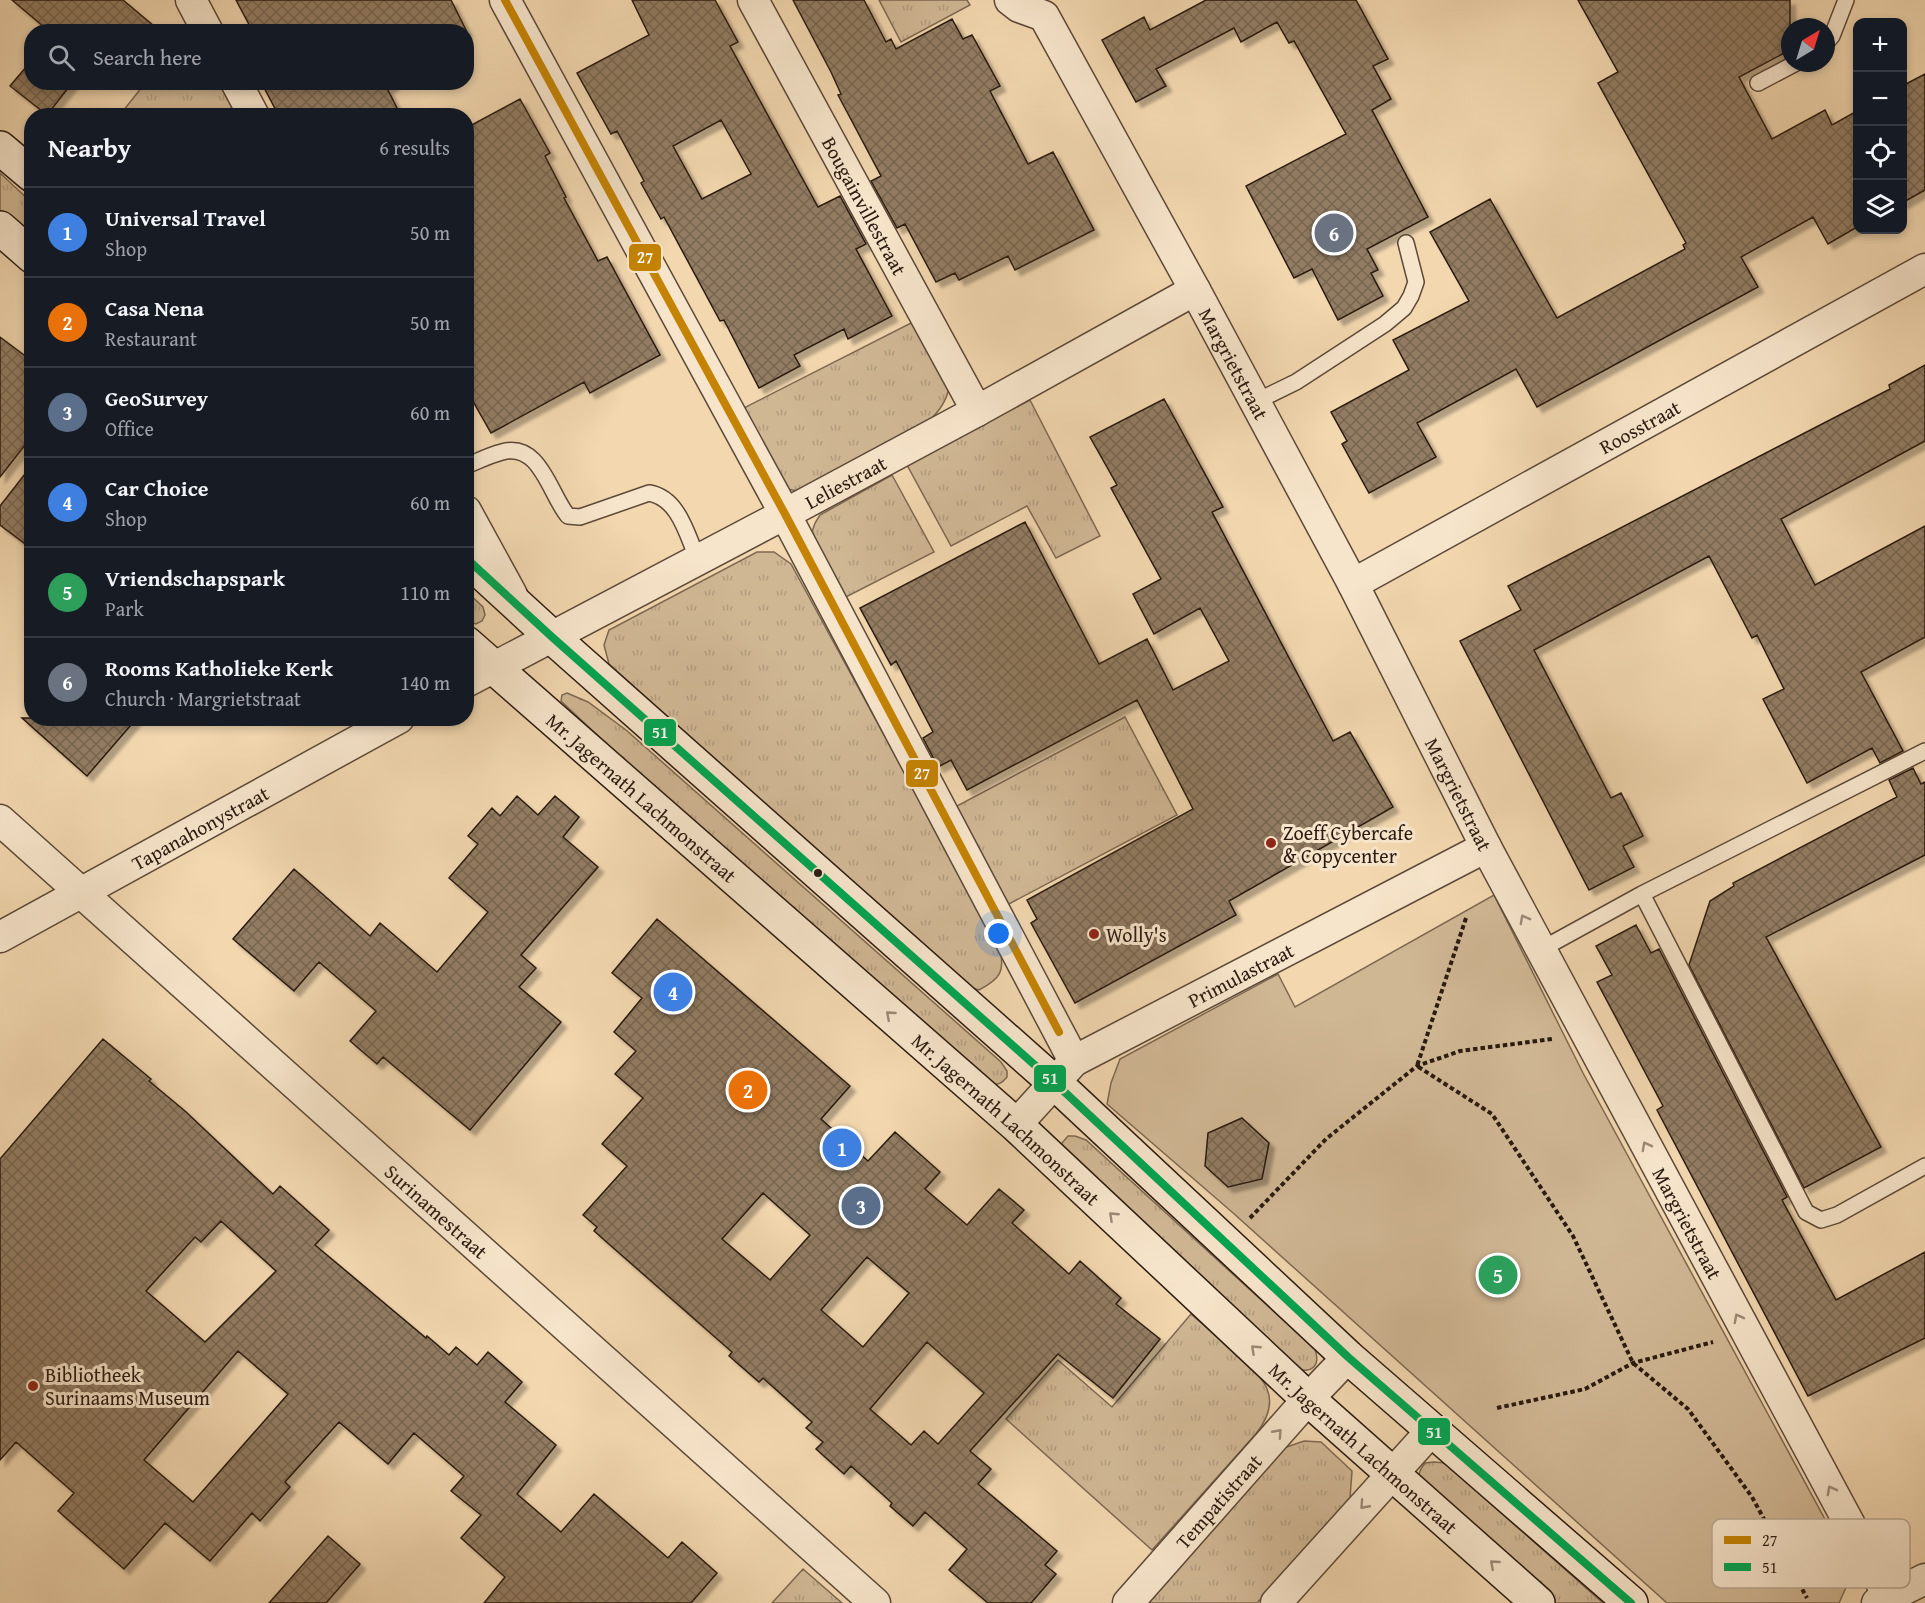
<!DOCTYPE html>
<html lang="en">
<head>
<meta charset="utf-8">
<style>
	:root { --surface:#171b24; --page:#20242c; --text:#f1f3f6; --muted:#9ea1a6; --line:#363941; --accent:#c59692 }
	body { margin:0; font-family:"Gentium Book Plus",serif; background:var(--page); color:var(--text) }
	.controls { position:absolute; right:18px; top:18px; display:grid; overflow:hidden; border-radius:12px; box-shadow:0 3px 9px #0003 }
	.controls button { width:54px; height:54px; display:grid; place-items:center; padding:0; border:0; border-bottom:2px solid var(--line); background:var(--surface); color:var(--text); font:30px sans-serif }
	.compass { position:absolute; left:1781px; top:18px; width:54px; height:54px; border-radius:50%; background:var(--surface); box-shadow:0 3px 9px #0003; rotate:38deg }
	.you { position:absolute; left:999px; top:934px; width:21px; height:21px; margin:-15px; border:4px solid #fff; border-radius:50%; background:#1a73e8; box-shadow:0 0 0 9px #1a73e833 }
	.badge { display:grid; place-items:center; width:39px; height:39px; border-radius:50%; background:var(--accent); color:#fff; font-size:20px; font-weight:700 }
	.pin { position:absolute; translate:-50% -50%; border:3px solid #fff; box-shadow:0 2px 6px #0006 }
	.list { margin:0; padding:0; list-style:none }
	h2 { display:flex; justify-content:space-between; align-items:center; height:78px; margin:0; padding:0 24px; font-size:26px }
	h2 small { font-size:20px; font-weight:400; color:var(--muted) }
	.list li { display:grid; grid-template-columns:39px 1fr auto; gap:18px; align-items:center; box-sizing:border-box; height:90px; padding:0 24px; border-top:2px solid var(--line) }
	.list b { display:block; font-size:22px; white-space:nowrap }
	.list p { margin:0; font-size:20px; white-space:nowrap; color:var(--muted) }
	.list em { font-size:20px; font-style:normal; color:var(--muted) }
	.icon { flex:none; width:33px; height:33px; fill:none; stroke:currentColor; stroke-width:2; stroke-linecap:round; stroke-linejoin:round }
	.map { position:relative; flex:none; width:1925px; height:1603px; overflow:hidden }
	.search { position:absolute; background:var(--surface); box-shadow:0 3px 9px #0003; left:24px; top:24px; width:450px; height:66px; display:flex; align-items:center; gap:15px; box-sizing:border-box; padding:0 21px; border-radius:24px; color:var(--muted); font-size:22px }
	.panel { position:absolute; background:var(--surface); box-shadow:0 3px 9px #0003; left:24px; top:108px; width:450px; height:618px; border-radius:24px }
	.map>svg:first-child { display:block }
	.grass { fill:url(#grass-tufts); stroke:#7d6852; stroke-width:1.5 }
	.green { fill:#d0b794; stroke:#7d6852; stroke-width:1.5 }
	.building { fill:url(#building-cross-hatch); stroke:#2a1a10; stroke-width:1.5; fill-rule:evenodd; filter:url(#shadow) }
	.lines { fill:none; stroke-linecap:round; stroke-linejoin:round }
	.lane-casing { stroke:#5c4938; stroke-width:18 }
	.street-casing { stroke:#5c4938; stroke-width:33 }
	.secondary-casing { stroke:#2a1a10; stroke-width:36 }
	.path { stroke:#2a1a10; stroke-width:4; stroke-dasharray:4.5 3; stroke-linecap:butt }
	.lane { stroke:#f7e5cb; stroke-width:15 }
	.street { stroke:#f7e5cb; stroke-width:30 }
	.secondary { stroke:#f7e5cb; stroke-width:33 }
	.bus-1-casing { stroke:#f7e5cb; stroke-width:12 }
	.bus-2-casing { stroke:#f7e5cb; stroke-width:12 }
	.bus-1 { stroke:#c48304; stroke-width:8 }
	.bus-2 { stroke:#00a651; stroke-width:8 }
	.oneway { stroke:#9b8a77 }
	.poi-dot { fill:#8f2418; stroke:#f7e5cb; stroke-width:2 }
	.bus-dot { fill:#2a1a10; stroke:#f7e5cb; stroke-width:2 }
	.labels { text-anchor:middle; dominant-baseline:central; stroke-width:6; stroke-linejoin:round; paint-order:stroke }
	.street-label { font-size:20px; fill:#2a1a10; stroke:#f7e5cb }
	.poi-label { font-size:20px; fill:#2a1a10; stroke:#f7e5cb; text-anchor:start }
	.key { fill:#f7e5cb; stroke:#baa893; stroke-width:1.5 }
	.key-label { font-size:16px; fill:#2a1a10 }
	.line-badge { stroke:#f7e5cb; stroke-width:2 }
	.badge-label { font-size:16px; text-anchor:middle; font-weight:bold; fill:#fff }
</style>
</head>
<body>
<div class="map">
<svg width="1925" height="1603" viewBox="0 0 1925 1603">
	<defs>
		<pattern id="grass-tufts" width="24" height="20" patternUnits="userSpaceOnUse" patternTransform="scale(1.5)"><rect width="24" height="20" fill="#d0b794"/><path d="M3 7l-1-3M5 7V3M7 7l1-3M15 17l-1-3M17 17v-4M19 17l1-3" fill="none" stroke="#b39d7f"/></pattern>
		<pattern id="building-cross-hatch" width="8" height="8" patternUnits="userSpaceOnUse" patternTransform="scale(1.5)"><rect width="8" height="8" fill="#927c63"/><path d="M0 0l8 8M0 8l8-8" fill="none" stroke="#776550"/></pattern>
		<filter id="shadow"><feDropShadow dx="5.5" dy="5.5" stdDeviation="1.5" flood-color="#0004"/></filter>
	</defs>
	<rect width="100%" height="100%" fill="#f2d7af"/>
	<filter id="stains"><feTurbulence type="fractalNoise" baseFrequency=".00333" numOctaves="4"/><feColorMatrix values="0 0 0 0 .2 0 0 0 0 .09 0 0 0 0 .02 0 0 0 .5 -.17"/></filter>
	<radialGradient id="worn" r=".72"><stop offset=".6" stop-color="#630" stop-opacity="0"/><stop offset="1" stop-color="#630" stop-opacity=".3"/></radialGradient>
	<path class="grass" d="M879 0H967L970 5 901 42Z
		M146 82 223 83 240 116H119Z
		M0 173 31 202V239L0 211Z
		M913 322 949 388C946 402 939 411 929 421L798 491 787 489 736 412Z
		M1030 400 1100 536 1056 558 1027 506 951 546 907 465Z
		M892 475 934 552 842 599 810 538 815 523 820 515Z
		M757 552H774L791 564 1000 948C1005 972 1000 979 979 990L969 987 609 664 604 645 609 630Z
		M467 592 483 607 485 615 482 621 476 624 467 621Z
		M567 693 588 702 626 730 1001 1062 1007 1071V1077C1002 1083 999 1085 991 1084L677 810 561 701 562 695Z
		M1125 717 1177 815 1007 905 955 807Z
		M1068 1136H1075L1086 1140 1315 1349C1321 1367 1311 1374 1294 1368L1061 1152 1062 1143Z
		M1191 1314C1205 1326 1219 1338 1233 1351 1263 1377 1286 1397 1255 1435L1152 1550 1006 1419 1058 1360 1112 1407Z
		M1304 1441 1321 1442 1352 1471 1350 1498 1257 1603H1148L1284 1448Z
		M1434 1462 1445 1463 1603 1603H1555L1420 1486C1417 1476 1419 1471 1425 1463Z
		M803 1569 842 1603H772Z"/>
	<path class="green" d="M1494 895 1583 1073 1846 1558 1848 1583 1839 1603H1667L1232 1212 1107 1104 1111 1083 1120 1059 1278 974 1295 1007Z"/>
	<path class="building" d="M12 0H123L161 32H50Z
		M236 0H451L467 32H253Z
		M632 0H715L738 42 730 46 818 207 840 196 866 244 856 249 892 316 848 339 844 329 794 355 800 366 759 388 724 320 720 321 664 217 661 219 641 183 644 181 617 131 611 134 577 73 649 35ZM721 120 751 174 702 199 673 146Z
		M793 0H864L886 42 891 39 896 49 952 19 963 39 972 35 1000 86 990 91 1028 164 1053 152 1094 230 1015 270 1008 256 959 280 955 273 936 282 905 224 897 228 871 181 881 176 838 95 841 94 831 72Z
		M1206 0H1356L1388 59 1373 66 1391 99 1372 110 1428 217 1367 249 1378 270 1371 273 1383 296 1338 320 1312 269 1294 278 1246 186 1346 134 1294 41 1289 43 1277 22 1241 42 1234 28 1156 69 1166 86 1136 102 1102 40 1144 17 1150 30Z
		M1578 0H1790V50L1739 77 1772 139 1825 110 1832 125 1857 111V227L1828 244 1813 217 1741 257 1758 287 1537 407 1516 369 1417 423 1436 457 1369 493 1342 444 1347 441 1331 412 1409 370 1393 340 1469 301 1430 232 1490 199 1557 318 1685 249 1683 245 1686 243 1598 83 1618 72Z
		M32 60V82H73L47 115 10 86Z
		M1925 74V190L1902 203V86Z
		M261 82H392L393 85 387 88 401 116H279Z
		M520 99 550 153 545 156 566 197 564 198 598 261 607 257 660 355 590 393 584 382 491 433 466 389V128Z
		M0 337 32 361V436L0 477Z
		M1925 365V441L1781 519 1815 585 1925 526V637L1861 672 1903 751 1880 763 1872 748 1807 783 1763 699 1784 689 1757 635 1752 638 1709 556 1534 650 1611 798 1621 793 1643 836 1623 846 1634 867 1589 890 1460 641 1521 610 1508 586 1890 389 1889 385Z
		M1164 399 1223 507 1212 512 1333 741 1350 732 1393 807 1229 901 1236 915 1075 1003 1031 923 1037 919 1027 900 1193 809 1137 700 967 790 951 760 938 767 923 738 933 732 896 661 891 665 860 608 1025 522 1099 664 1147 639 1173 690 1229 661 1200 608 1154 634 1133 594 1161 579 1111 488 1117 485 1090 437Z
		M32 465V549L0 525V506Z
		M22 718H137L87 776Z
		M1913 768 1921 784 1925 782V855L1766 937 1881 1147 1804 1188 1689 965 1710 901 1734 886 1733 883 1897 797 1889 780Z
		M517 796 538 815 555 796 579 817 563 837 598 867 521 955 536 968 519 987 561 1022 470 1130 383 1057 377 1064 350 1041 376 1011 319 962 294 991 233 939 294 869 370 936 380 923 437 972 488 912 449 878 478 844 468 836 492 808 500 816Z
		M657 919 850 1086 821 1119 868 1161 895 1132 940 1172 925 1189 967 1225 999 1189 1024 1210 1012 1223 1069 1274 1080 1261 1121 1298 1116 1304 1160 1339 1113 1398 1058 1354 970 1451 991 1469 978 1484 1057 1551 1045 1565 1056 1574 1031 1603H988L949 1570 967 1549 925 1512 913 1526 890 1506 892 1503 851 1466 844 1474 816 1449 823 1442 806 1428 812 1422 763 1378 759 1382 729 1356 732 1352 594 1231 597 1227 583 1215 627 1166 602 1144 643 1098 615 1074 636 1051 614 1032 642 998 612 973ZM763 1193 810 1235 770 1280 722 1239ZM867 1257 909 1293 863 1347 821 1310ZM927 1342 984 1393 938 1444 924 1431 911 1445 870 1409Z
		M1636 925 1651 953 1659 949 1787 1197 1782 1200 1836 1300 1925 1252V1338L1808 1396 1657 1110 1663 1106 1597 982 1612 975 1596 946Z
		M103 1039 151 1079 149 1081 185 1111 273 1194 280 1186 329 1230 315 1245 426 1338 427 1336 449 1355 456 1347 477 1365 488 1352 522 1382 505 1402 556 1445 517 1494 561 1532 594 1494 668 1558 682 1542 717 1573 691 1603H484L505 1577 461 1538 481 1515 451 1491 464 1476 414 1433 388 1464 339 1422 285 1482 290 1487 260 1521 252 1513 210 1561 165 1523 124 1569 58 1511 74 1493 16 1442 0 1460V1159ZM221 1221 276 1271 205 1342 146 1291 195 1237 201 1242ZM238 1351 288 1394 193 1502 144 1460Z
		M1242 1118 1269 1143 1262 1179 1228 1187 1205 1166 1208 1133Z
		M328 1536 360 1564 326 1603H269Z"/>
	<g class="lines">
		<defs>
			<path id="lane" d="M1826 43 1832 36 1846 0
				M1758 83 1796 63
				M1255 402 1296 382 1385 324 1404 308 1411 296 1416 282 1406 243
				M466 466C478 461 490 455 502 452 540 441 550 495 568 516L580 517 649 493C679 498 687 535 698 560
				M1642 894 1806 1212 1821 1220 1837 1215 1925 1166
				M1540 950 1642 894 1925 751"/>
			<g id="street">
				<path d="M191 0 208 32"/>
				<path d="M505 0 785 514 1074 1061"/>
				<path id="s1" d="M753 0 977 411"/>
				<path id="s2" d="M1010 0 1019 7 1044 16 1195 290 1353 584 1486 847 1892 1603"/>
				<path d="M236 82 254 116"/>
				<path d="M466 511 512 595"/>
				<path id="s3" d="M1353 584 1925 269"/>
				<path id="s4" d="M466 682 785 514 977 411 1195 290"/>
				<path id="s5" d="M0 820 875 1603"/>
				<path id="s6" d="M0 937 399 718"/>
				<path id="s7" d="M1016 1125 1074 1061 1486 847"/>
				<path id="s8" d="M1128 1603 1308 1399 1348 1357"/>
				<path d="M1276 1603 1432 1430"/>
				<path d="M1877 1603 1925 1579"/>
			</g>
			<g id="secondary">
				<path d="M0 148 32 175"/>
				<path d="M0 228 32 256"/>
				<path d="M466 558 552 637 1055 1083 1348 1357 1631 1603"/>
				<path id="s9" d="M466 643 1016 1125 1308 1399 1538 1603"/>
			</g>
		</defs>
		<use href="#lane" class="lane-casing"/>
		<use href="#street" class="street-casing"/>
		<use href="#secondary" class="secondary-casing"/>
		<path class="path" d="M1466 918 1417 1066 1492 1114 1573 1236 1633 1363 1688 1409 1752 1497 1807 1598
			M1250 1218 1326 1139 1417 1066 1460 1051 1552 1039
			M1497 1408 1585 1389 1633 1363 1713 1342"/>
		<use href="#lane" class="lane"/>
		<use href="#street" class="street"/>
		<use href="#secondary" class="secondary"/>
		<defs>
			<path id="bus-1" d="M505 0 785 514 1059 1032"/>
			<path id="bus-2" d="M466 558 552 637 1055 1083 1348 1357 1631 1603"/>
		</defs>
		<use href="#bus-1" class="bus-1-casing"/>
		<use href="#bus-2" class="bus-2-casing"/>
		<use href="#bus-1" class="bus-1"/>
		<use href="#bus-2" class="bus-2"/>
	</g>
	<defs><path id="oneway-chevron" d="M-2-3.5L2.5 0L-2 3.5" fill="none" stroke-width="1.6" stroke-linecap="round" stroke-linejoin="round" transform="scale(1.5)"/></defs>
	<g class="oneway">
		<use href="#oneway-chevron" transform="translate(1524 919) rotate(-118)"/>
		<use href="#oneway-chevron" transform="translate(890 1015) rotate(-139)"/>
		<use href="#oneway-chevron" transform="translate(1646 1146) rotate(-118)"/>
		<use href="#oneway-chevron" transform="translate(1113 1216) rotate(-137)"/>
		<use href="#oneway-chevron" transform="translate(1738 1318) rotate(-118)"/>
		<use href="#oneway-chevron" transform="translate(1255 1349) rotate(-137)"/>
		<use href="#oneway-chevron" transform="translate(1278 1433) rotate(-48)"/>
		<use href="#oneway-chevron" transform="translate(1831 1490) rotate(-118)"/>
		<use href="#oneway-chevron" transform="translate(1364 1505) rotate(132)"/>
		<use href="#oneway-chevron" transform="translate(1494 1564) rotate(-139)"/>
	</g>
	<g class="poi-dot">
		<circle cx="1271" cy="843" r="6"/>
		<circle cx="1094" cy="934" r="6"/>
		<circle cx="33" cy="1386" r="6"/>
	</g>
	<circle class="bus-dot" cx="818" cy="873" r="5"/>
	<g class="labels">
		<g class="street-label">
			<text stroke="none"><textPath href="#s1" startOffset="234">Bougainvillestraat</textPath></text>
			<text stroke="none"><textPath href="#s2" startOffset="434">Margrietstraat</textPath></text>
			<text stroke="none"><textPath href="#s3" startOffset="327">Roosstraat</textPath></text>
			<text stroke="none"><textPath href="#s4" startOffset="429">Leliestraat</textPath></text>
			<text stroke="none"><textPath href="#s2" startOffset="920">Margrietstraat</textPath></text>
			<text stroke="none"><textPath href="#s9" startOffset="234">Mr. Jagernath Lachmonstraat</textPath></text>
			<text stroke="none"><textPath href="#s6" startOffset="228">Tapanahonystraat</textPath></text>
			<text stroke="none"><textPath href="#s7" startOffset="274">Primulastraat</textPath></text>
			<text stroke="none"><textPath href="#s9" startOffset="720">Mr. Jagernath Lachmonstraat</textPath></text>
			<text stroke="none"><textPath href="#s5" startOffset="586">Surinamestraat</textPath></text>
			<text stroke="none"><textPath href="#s2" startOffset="1406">Margrietstraat</textPath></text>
			<text stroke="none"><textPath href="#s9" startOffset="1206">Mr. Jagernath Lachmonstraat</textPath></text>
			<text stroke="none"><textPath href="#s8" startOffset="136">Tempatistraat</textPath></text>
		</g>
		<g class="poi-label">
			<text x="1283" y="832">Zoeff Cybercafe<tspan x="1283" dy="23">&amp; Copycenter</tspan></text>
			<text x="1106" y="934">Wolly's</text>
			<text x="45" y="1374">Bibliotheek<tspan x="45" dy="23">Surinaams Museum</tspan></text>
		</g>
	</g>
	<rect x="1712" y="1519" width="198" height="69" rx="9" class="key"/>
	<rect x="1724" y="1536" width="27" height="8" fill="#c48304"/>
	<rect x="1724" y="1563" width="27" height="8" fill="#00a651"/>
	<g class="key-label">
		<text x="1762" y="1546">27</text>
		<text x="1762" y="1573">51</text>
	</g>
	<g class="line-badge">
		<rect x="628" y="243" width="34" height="29" rx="6" fill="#c48304"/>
		<rect x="643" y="718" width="34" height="29" rx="6" fill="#00a651"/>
		<rect x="905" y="759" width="34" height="29" rx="6" fill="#c48304"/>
		<rect x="1033" y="1064" width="34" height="29" rx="6" fill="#00a651"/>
		<rect x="1417" y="1417" width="34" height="29" rx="6" fill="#00a651"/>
	</g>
	<g class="badge-label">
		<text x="645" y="263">27</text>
		<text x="660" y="738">51</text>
		<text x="922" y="779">27</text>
		<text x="1050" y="1084">51</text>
		<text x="1434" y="1438">51</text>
	</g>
	<rect width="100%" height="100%" filter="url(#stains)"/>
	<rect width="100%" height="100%" fill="url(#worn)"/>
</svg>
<div class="controls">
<button>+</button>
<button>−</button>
<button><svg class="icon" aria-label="locate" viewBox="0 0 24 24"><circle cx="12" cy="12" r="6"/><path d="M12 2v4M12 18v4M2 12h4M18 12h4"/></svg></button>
<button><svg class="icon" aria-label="layers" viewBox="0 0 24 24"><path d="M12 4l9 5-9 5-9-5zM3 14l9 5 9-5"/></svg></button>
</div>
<svg class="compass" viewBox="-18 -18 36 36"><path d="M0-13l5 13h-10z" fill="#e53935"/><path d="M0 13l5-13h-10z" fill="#9ea1a6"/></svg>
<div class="you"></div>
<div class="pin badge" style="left:842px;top:1148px;background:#3f7fe0">1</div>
<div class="pin badge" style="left:748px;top:1090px;background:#e8710a">2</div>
<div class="pin badge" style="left:861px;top:1206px;background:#5c6f8a">3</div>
<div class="pin badge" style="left:673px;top:992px;background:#3f7fe0">4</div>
<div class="pin badge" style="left:1498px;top:1275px;background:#2e9e5b">5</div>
<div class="pin badge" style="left:1334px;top:233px;background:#6b7280">6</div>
<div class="search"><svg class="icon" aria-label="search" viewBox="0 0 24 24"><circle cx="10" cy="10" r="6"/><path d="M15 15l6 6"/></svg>Search here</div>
<section class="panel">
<h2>Nearby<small>6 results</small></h2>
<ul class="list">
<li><span class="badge" style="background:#3f7fe0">1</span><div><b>Universal Travel</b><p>Shop</p></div><em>50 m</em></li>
<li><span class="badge" style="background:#e8710a">2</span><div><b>Casa Nena</b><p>Restaurant</p></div><em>50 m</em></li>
<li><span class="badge" style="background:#5c6f8a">3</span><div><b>GeoSurvey</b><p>Office</p></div><em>60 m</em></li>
<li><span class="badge" style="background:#3f7fe0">4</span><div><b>Car Choice</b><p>Shop</p></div><em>60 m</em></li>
<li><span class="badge" style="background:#2e9e5b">5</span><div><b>Vriendschapspark</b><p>Park</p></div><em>110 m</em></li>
<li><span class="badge" style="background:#6b7280">6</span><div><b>Rooms Katholieke Kerk</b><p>Church · Margrietstraat</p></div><em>140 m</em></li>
</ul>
</section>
</div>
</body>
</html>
